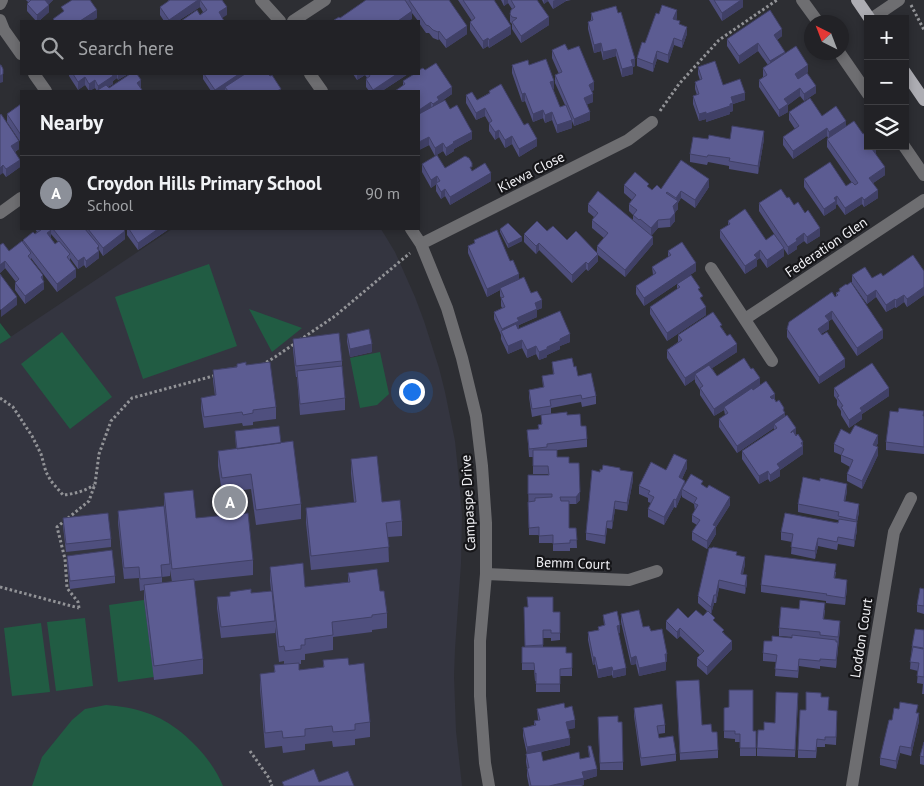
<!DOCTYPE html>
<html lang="en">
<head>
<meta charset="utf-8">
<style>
	:root { --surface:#222226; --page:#2a2a2e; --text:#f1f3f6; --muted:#a2a4a7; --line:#3f3f43; --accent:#8c9099 }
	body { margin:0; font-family:"PT Sans",sans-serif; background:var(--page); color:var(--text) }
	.controls { position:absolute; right:15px; top:15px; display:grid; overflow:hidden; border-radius:0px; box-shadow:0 2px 8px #0003 }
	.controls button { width:45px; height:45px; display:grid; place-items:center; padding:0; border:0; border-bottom:1px solid var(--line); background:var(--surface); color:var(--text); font:25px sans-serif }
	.compass { position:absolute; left:804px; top:15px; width:45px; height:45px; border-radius:50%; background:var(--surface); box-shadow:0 2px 8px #0003; rotate:318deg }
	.you { position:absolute; left:411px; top:391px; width:18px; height:18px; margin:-12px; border:4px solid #fff; border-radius:50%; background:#1a73e8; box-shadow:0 0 0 8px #1a73e833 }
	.badge { display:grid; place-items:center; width:32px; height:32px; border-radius:50%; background:var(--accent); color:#fff; font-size:16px; font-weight:700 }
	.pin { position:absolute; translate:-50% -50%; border:2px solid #fff; box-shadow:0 1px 5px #0006 }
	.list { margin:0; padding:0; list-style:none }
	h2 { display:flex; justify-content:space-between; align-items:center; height:65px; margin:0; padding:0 20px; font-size:21px }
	h2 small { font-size:16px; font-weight:400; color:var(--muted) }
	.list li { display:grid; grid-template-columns:32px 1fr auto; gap:15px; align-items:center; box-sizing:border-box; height:75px; padding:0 20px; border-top:1px solid var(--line) }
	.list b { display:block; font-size:19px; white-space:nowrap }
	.list p { margin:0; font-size:16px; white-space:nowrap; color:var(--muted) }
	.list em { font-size:16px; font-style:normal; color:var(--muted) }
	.icon { flex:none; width:28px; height:28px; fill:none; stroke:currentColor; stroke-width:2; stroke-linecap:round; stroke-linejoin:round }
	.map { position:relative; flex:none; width:924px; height:786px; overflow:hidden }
	.search { position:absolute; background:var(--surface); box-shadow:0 2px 8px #0003; left:20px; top:20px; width:400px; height:55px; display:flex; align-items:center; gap:12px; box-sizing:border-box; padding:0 18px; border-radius:0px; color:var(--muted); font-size:19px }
	.panel { position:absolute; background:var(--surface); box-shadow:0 2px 8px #0003; left:20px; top:90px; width:400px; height:140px; border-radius:0px }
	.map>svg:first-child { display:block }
	.built { fill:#343540 }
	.green { fill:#215c43 }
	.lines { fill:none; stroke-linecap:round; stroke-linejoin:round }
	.path { stroke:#929397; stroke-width:3; stroke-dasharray:2.5 2.5; stroke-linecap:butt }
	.minor { stroke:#6e6e71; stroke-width:12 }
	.major { stroke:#adadb3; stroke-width:12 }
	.wall { fill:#4f4f7e; fill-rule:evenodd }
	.shaded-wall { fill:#404066 }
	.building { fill:#5c5c92; stroke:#404066 }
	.labels { text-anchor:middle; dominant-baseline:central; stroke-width:4.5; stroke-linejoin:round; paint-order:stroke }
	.street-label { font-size:14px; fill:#f1f1f5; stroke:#161619 }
</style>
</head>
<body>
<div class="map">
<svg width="924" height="786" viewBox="0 0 924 786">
	<rect width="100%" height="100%" fill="#2d2e33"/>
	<path class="built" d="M172 229H381L395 252 415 297 424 321 439 368 445 392 455 441 460 490 462 515 461 564 455 649 454 676 456 731 462 786H0V344Z"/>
	<path class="green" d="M209 264 237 346 143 379 115 297Z
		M249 309 302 328 272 352Z
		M0 323 11 337 0 344Z
		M62 332 112 397 70 429 21 364Z
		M380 352 389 394 377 405 360 408 350 358Z
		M144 600 154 677 118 682 109 605Z
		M85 618 93 686 56 691 47 622Z
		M41 623 50 692 12 696 4 628Z
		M106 705C120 706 133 708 147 713 178 723 211 756 223 786H32L42 757 72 720 85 709Z"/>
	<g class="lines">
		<path class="path" d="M911 5 924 30
			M660 111 679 84 719 40 777 0
			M262 365 275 357 335 316 410 253
			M0 398 13 407 32 436 41 454 46 472 51 481 63 495C74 494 85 491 94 485
			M0 587 79 608
			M79 608 78 602 67 588 65 559 57 527 89 501 95 484 99 454 111 421 132 398 217 375
			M250 751 269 778 272 786"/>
		<path class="minor" d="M261 0 280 21
			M802 0 818 22
			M0 4 2 0
			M871 19 899 0
			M0 20 4 30 21 54
			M293 21 325 0
			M839 52 868 94
			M34 74 46 91
			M310 74 322 91
			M904 146 924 175
			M0 213 21 198
			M411 229 421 244 447 308 462 358 476 416 482 466 486 523V574L480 641V696L485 763 489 786
			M421 244 628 140 652 122
			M711 268 772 361
			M745 319 924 200
			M486 574 629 580 657 571
			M852 786 894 532 911 498"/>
		<path class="major" d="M857 0 870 19
			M905 72 924 100"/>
	</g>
	<path class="wall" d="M26 0H53L49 4V12L39 21H36L27 11V4L28 2Z
		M168 0H222L227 15H200L203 12 200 7 178 21H164L160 15V7L169 1Z
		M366 0H449L467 34 446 48 439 39 438 40 433 38 429 33H426L419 23V21H418L412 13V19L340 18Z
		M458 0H494L511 34 489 48 488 46 483 49 470 30V22L472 21Z
		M501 0H537L549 25 521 43 512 29V24L510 22V14L512 9 508 3 504 6Z
		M542 0H571L566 1 553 9 548 1 544 4Z
		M709 0H743V7L722 21Z
		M591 13 635 66 633 67V74L622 77 616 56 603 60 601 51 594 53 588 29V22L591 20Z
		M677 18 676 20 687 34 682 48 674 45 668 63 657 59 653 72 637 66V58L645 43Z
		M782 36 777 40 785 53 808 72 798 79 816 93 804 101 800 96 788 105V112L779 117 759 87V80L763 77V68L768 65 758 51 739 64 727 46V39Z
		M552 50H568L594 90 592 91 593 102 587 104 590 120 574 126 572 121V128L557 133 552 120 545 123 543 118 533 122 525 101 522 102 512 73V65L554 89H553L560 107 565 105 555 83V75L559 74 552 58Z
		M698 67 745 100 733 104V111L730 112V114L706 122V119L699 121 693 104V96L697 95 695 89V82L700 80 698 74Z
		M425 70 452 94 439 103 450 109 472 139 454 149V151L446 156 443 151 435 156 429 145 419 150V91L403 85V81Z
		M69 74H128L118 80 117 78 113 81V84L108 87 109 88H141L142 91H97L95 88 89 91 85 85 78 90 69 76Z
		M203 74H268L281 91H211L203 79Z
		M353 74H408L382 91H369L366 87V79L367 78 365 75 357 80Z
		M489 91 524 125 537 146 519 157 512 144 505 148 499 137 495 140 489 131V123L485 116 476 120 466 103V95L477 100 489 93Z
		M21 104V143L7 122V114Z
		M789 112 846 126 863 134 876 146V154L885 175 873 183 878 198 864 207 862 204 845 215 837 204 836 205V208L824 216 804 187V179L846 186 852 183 827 147V139L828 138 827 136 793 159 783 145V137L795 129 789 120Z
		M0 115 19 149 15 152 20 167 6 177 3 173Z
		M708 139H764L758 174 729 169V166L708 162 707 165 690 162V154Z
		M422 164 445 168 472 171 491 181 450 205 445 196 441 199 436 191V184L431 188 422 172Z
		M624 185 649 188 652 190 661 189 709 187 695 208 681 198 678 203V209L675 212V221L670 227 658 228 651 236 653 244 625 277 598 255V261L588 271 586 269 572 283 539 250 536 254 524 242V234L547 231 597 252V246L604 238 592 228V220L594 217 588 212V204L633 220V215L629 211V204L632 200 624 193Z
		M787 198 794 205 820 236 807 244 804 241 797 246V249L788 255 759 211V203Z
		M728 221 766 240 784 256 767 268 760 258 757 260V266L745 274 720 238V230L728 225Z
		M35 229H123L125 239 103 256 99 250V258L86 268 84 265 78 269 70 258V260L76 277 57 292 31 258V260L43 281 44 289 25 304 15 290V283L16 282 5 268 0 273 9 251 23 243V240L37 232ZM51 234 58 242 55 244 51 238Z
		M127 229H169L138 250 127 235Z
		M500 229 522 241 508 248 500 232Z
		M474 240 510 261 519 279 542 308 537 310V317L519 325V328L570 342 560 346V349L547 355V357L539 360 536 354 527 358 522 348 508 354 501 339V335L494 319V312L502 308 501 306V298L500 296V290L487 297 468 253V246L474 243Z
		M668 251 696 271 644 306 636 294V286L653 275 652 267 668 257Z
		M924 271V295L907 307 904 302 896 308 895 307 886 312 876 297 867 304 852 283V275L872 278 883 276Z
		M677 284 703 303 706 315 667 341 650 314V307L677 289Z
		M839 289 883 338 857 356 832 319 829 321V329L821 334 845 367 819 384 787 337V329L836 296V293L839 292Z
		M722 328 737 352 712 368 717 376 760 386 775 400 784 412 785 416 803 445V454L780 470V476L770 482 768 479 759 484 742 459V451L774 430V428L737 453 719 427V419L725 415 724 410 714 416 700 395V390L695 382V379L685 386 667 358V350L678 342V335Z
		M347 334 372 352 350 357 347 342Z
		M293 339 342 361V369L345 398V410L300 415 297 377H296L293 350Z
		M552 362 574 367 578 376 596 396V404L582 407 581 402 551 408V414L567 415 581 426 587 439V447L557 450V457L569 463 580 500 576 504H569V528H576L577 548H570V551H553V543H539V535H529L528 475H548V474H533V457H529L527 430 538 429V425L541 424V415L532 417 529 397V390L543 387 542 376 553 374Z
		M246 365 276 407V419L253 422V425L243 426 242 423 204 428 201 409V398L215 396 213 381V370Z
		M834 388 889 396 862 414V419L849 428 841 415V411L837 405V400L834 396Z
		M924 416V454L886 450V442Z
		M235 431 281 443 301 504V519L256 525 251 489 222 493 218 466V451L236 449Z
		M850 434 878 443 876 446 878 455 862 489 847 481V474L850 467 841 462V455L834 452V444Z
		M351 459 382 502 402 521V536L388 537 389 562 311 570 306 523V508L354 502 351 474Z
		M687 468 682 479 685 484 703 486 730 505 716 527V534L707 549 692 540V532L697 525 692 522V515L695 511 694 504 682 497V494L676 508 674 507 664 525 648 517V509L651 503 648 502V498L639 494V486L666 470Z
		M602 470H620L633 480 627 511 615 509 612 529 607 528 605 544 586 540V533L600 472Z
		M847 491 845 501 859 512 857 522V530L854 547 838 544 837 550 818 546 815 559 791 554 792 542 781 540V532L838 522V520L798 512V504Z
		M164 493 196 518 253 560V575L194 581 203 659V674L154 680 144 600V590L140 591 139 578 124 579 118 523V511L164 506ZM170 570 172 582 162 583V577L170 576Z
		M63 518 111 539V547L66 552 63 526Z
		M737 555 745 564 743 574 747 583 745 594 719 588 716 603H714L711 614 715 623 724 633 732 649 707 675 697 666V658L700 655 680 636 677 639 666 629V621L703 616 707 611 698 603V596Z
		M67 556 115 576V583L70 589 67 563Z
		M270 567 305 587 348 582V573L380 591 387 613V628L372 630V632L333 637V650L305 654V660H301V664H299V670L323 667V660L349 665 370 722V737L355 739V745L333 747 332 741 305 744V750L283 753 282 746 265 748 260 689V674L274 673V665L284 664V661L279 662 275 627V633L221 638 217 608V597L230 596V592L251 593 271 591 270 581Z
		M836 572 835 578 847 588 845 605 826 603V601L761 592V585Z
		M924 589V614L917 612V605Z
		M524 607 553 612H560V640L551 641V638H543V647L566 653H572V676H560V692H536V681H535L534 670H522V647H525Z
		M799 609 825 610 824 619 840 628 836 668 820 666V669L799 666 798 678 775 676 776 662 763 661V653L772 641 792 638V637L779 636V628Z
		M621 614 651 631 667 661 666 662V670L639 676 636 664 631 665 621 622Z
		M603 615 620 633H618L626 675 613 678 612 675 598 678 595 664 593 665 588 640V632L598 630V627L604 625Z
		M924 630V694H922L923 684 917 683 918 671 910 669 912 646Z
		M676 681 702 725 712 732 718 750V758L680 760Z
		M821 697 828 710 837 718 836 745 825 744V747H817L816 758H798V750L806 710Z
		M798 700 795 757 757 756V748L764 730 775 723Z
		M565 708 575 728 568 729 570 745 541 752 543 761 580 759 589 757 588 746 597 776 584 780V785L581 786H529L527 776V768L526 762V754H527L523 736V728L534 725V721L538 720 537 709Z
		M634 708 665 725V733L658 734 659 738 676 754V761L641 766 634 716Z
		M724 708 753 731H756V756H740V742H735V739L724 738Z
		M918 713 919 721 911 756 900 753 896 769 880 765V758L892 720Z
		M598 725 623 762V770H600Z
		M924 742V765L920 764V756Z"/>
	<path class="shaded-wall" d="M45 0H53L45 8Z
		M198 0H200V7L178 21H169V20Z
		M504 0H508V3L504 6Z
		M544 0H548V1L544 4Z
		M555 0H566V1L553 9V1Z
		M741 0H743V7L722 21V13Z
		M49 5V12L39 21H37V15Z
		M227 7V15L219 20V12Z
		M97 10V18L92 21H80Z
		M677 10V18L673 26V19Z
		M412 11V19L409 21H398Z
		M549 17V25L521 43V36Z
		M467 26V34L446 48V40Z
		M511 26V34L489 48V40Z
		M687 27V34L682 48V41Z
		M782 29V36L774 42V35Z
		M439 31V39L438 40V32Z
		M488 38V46L483 49V41Z
		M674 38V45L668 63V55Z
		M601 43V51L594 53V45Z
		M758 43V51L739 64V56Z
		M616 49V56L603 60V52Z
		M657 51V59L653 72V64Z
		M785 52V59L770 69V61Z
		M635 59V66L633 67V74L622 77V69L631 60Z
		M808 65V72L795 82V74Z
		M3 69V82L0 83V76Z
		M111 74H117V78L113 81V84L102 91H98V86Z
		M118 74H128L118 80Z
		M239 74H250L225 87V91H215V90Z
		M357 74H365V75L357 80Z
		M397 74H408L382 91H373V90Z
		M85 77V85L78 90V82Z
		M95 80V88L89 91V84Z
		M141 80V88L137 91V83Z
		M554 81V89L550 90V82Z
		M594 82V90L589 92V85Z
		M816 86V93L804 101V94Z
		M452 87V94L439 103 433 112V104L437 97Z
		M800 88V96L788 105V112L779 117V110L784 99Z
		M525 93V101L522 102V94Z
		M745 93V100L733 104V111L730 112V114L706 122V114L731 97Z
		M593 94V102L584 106V98Z
		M431 102V109L419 121V110Z
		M485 108V116L476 120V113Z
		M543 110V118L533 122V114Z
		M552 112V120L545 123V115Z
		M590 112V120L574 126V119Z
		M706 112V119L699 121V114Z
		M572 120V128L557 133V125Z
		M846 121V129L829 140V132Z
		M827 128V136L793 159V151Z
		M499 130V137L495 140V132Z
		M764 131V139L758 174V166Z
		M472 132V139L454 149V151L446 156V148L453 142Z
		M512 136V144L505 148V140Z
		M429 137V145L419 150V142Z
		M537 139V146L519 157V149Z
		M19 141V149L11 154V146Z
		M443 143V151L435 156V148Z
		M876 146V153L872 156V149Z
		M20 160V167L6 177V169Z
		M3 165V173L0 175V168Z
		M885 167V175L869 186V178Z
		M491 173V181L450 205V197Z
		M437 176V184L431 188V180Z
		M709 179V187L695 208V200Z
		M445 189V196L441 199V192Z
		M878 190V198L864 207V200Z
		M681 191V198L678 203V209L673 214V206L676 203V198Z
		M837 196V204L836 205V208L824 216V209L834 198Z
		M862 197V204L845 215V208Z
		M675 213V221L670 227V219Z
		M658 220V228L651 236V228Z
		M820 228V236L807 244V237Z
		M158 229H169L138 250V243Z
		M51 230V237L47 241V233Z
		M125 231V239L103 256V248Z
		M804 233V241L797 246V249L788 255V247L796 239Z
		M522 237V241L508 248V244Z
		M653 237V244L625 277V270Z
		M539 243V250L536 254V246Z
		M99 246V258L86 268V261Z
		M784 248V256L767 268V260Z
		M760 250V258L757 260V266L745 274V266L754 255Z
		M598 254V261L588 271V264Z
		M84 257V265L78 269V261Z
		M5 261V268L0 273V265Z
		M586 262V269L572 283V275Z
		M696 263V271L644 306V298Z
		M76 269V277L57 292V284Z
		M519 274V282L500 288V290L487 297V289Z
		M43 275 44 289 25 304V296L41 277Z
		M924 287V295L907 307V299Z
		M876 290V297L867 304V296Z
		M904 295V302L896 308V300Z
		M17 297V305L1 317V310Z
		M895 299V307L886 312V305Z
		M542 300V308L537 310V317L519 325V329L502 332V329L517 318 535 303Z
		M706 307V315L667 341V333Z
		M832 311V319L825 323V316Z
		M829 321V329L818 336V329Z
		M883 330V338L857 356V348Z
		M570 334V342L560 346V349L547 355V357L539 360V352L560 339Z
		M522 340V348L508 354V346Z
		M372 344V352L350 357V349Z
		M737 344V352L697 378 695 374V379L685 386V378Z
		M536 346V354L527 358V350Z
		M845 359V367L819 384V377Z
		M760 378V386L726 409 724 407V410L714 416V409Z
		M889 388V396L862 414V419L849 428V420L860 408Z
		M775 394V402L770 397Z
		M784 408 785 421 774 424V428L737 453V446Z
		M796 428V436L791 439V432Z
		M878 435V443L873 453V445Z
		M803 442V454L780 470V476L770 482V475L777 464Z
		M878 447V455L862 489V481Z
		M687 460V468L679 485V477Z
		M768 471V479L759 484V476Z
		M633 472V480L627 511V503Z
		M685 481V488L682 489V494L676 508V500Z
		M847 484V491L844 509V501Z
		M580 492V500L576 504V497Z
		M730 497V505L716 527V534L707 549V541L713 525Z
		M674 499V507L664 525V517Z
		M615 501V509L612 529V521Z
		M859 504V512L856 527V520Z
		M607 521V528L605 544V536Z
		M857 522V530L854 547V540Z
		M818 538V546L815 559V551Z
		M745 557V564L741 582V574Z
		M747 575V583L745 594V586Z
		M719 580V588L716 603V595Z
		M847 580V588L845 605V598Z
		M714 595V603L711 615V607Z
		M840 621V628L836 668V660Z
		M620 625V633L617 634V626Z
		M680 628V636L677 639V632Z
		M732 641V649L707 675V667Z
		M665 654H667V661L665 662Z
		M636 656V664L631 665V658Z
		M593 657H595V664L593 665Z
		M666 662V670L639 676V668Z
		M612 667V675L598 678V670Z
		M626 668V675L613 678V671Z
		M919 713V721L911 756V748Z
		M575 720V728L566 730V722Z
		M570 738V745L527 755V747Z
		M900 746V753L896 769V761Z
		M597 769V776L584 780V785L549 786 582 772Z"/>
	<path class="building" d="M31 0H45L49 5 37 15 27 4Z
		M72 0H90L97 10 80 21H54H55L53 19 64 11 61 7Z
		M170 0H198L169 20 160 7Z
		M200 0H222L227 7 219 12 224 21H181L197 10 200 15 207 10Z
		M366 0H405L412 11 398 21H334V20L339 17 340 18Z
		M409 0H449L467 26 446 40 439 31 438 32 433 30 429 26 426 25Z
		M463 0H494L511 26 489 40 488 38 483 41 470 22 475 18Z
		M511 0H537L549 17 521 36 512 22 517 18 512 17 510 14 511 10 515 7Z
		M714 0H741L722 13Z
		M662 5 677 10 673 19 680 21 679 24 687 27 682 41 674 38 668 55 657 51 653 64 637 58 642 42 645 43 656 13 659 14Z
		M616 6 618 13 621 12 635 59 631 60 633 66 622 69 616 49 603 52 601 43 594 45 588 22 593 20 591 13Z
		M770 10 782 29 774 35 785 52 770 61 758 43 739 56 727 39Z
		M565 44 568 50 579 46 594 82 589 85 593 94 584 98 590 112 574 119 555 75 562 72 552 50Z
		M796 46 808 65 795 74 798 79 807 73 816 86 804 94 800 88 784 99 788 104 779 110 759 80 767 75 763 68Z
		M546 59 554 81 550 82 560 107 566 105 572 120 557 125 552 112 545 115 543 110 533 114 525 93 522 94 512 65 528 60 529 65Z
		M715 61 723 85 740 79 745 93 731 97 733 103 730 104V106L706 114V112L699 114 693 96 699 94 695 82 702 79 698 67Z
		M436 63 452 87 437 97 439 100 433 104 431 102 419 110V91H395L405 84 403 81 414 74H419V70L423 68 425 70Z
		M0 65H1L3 69V74L0 76Z
		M73 74H112L113 76 98 86 95 80 89 84 85 77 78 82Z
		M130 74H137L141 80 137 83 142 90 139 91H96L106 85 109 88Z
		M204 74H239L215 90Z
		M245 74H268L270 76 272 75 281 89 277 91H228L225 87Z
		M369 74H397L373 90 366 79 370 76Z
		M501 84 524 125 528 123 537 139 519 149 512 136 505 140 499 130 495 132 489 123 492 121 485 108 476 113 466 95 472 92 477 100 490 93 489 91Z
		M810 98 822 116 836 106 846 121 829 132 827 128 793 151 783 137 799 126 789 112Z
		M445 100 450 109 457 105 472 132 453 142 454 143 446 148 443 143 435 148 429 137 419 142V114Z
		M21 104V135L7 114Z
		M1 114 19 141 11 146 20 160 6 169 3 165 0 168V115Z
		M854 121 863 134 867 132 868 133V146H876L872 149 885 167 869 178 878 190 864 200 862 197 845 208 837 196 834 198 836 201 824 209 804 179 830 162 846 186 852 182 855 185 858 183 827 139Z
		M732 126 764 131 758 166 729 161 730 158 708 155 707 157 690 154 693 137 708 139 709 135 730 139Z
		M437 155 445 168 465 156 469 158 472 163V167H470L472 171 485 163 491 173 450 197 445 189 441 192 436 183 440 181 437 176 431 180 422 164Z
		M681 160 709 179 695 200 681 191 676 198 667 192 666 193 678 201 673 206 675 213 670 219 658 220 651 228 640 219 639 220 633 215 637 210 629 204 636 195 624 185 635 172 649 184 647 186 652 190 657 185 661 189Z
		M781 189 787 198 789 197 794 205 798 202 805 213 808 210 820 228 807 237 804 233 796 239 797 241 788 247 759 203Z
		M598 191 653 237 625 270 597 246 608 233 592 220 598 213 588 204Z
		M745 209 766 240 774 234 784 248 767 260 760 250 754 255 757 258 745 266 720 230 730 224 728 221Z
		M537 221 547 231 553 226 567 240 576 231 598 254 588 264 586 262 572 275 539 243 536 246 524 234Z
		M508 223 522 237 508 244 500 229Z
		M40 229H50L51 230 47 233 55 244 59 241 70 254 67 257 76 269 57 284 23 240 33 232 35 234 41 230Z
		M53 229H85L99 246 97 248 99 251 86 261 84 257 78 261Z
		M88 229H123L125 231 103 248Z
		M129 229H158L138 243Z
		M497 230 510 261 513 260 519 274 487 289 468 246 475 243 474 240Z
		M22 241 31 253 28 256 43 275 41 277 44 282 25 296 15 283 19 279 5 261 0 265V245L3 243 9 251Z
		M682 242 696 263 644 298 636 286 656 273 652 267 671 255 668 251Z
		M913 255 924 271V287L907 299 904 295 896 300 895 299 886 305 876 290 867 296 852 275 865 267 872 278 881 273 883 276Z
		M0 274 17 297 1 310 0 309Z
		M691 275 700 288 698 289 703 296 700 298 706 307 667 333 650 307 680 287 677 284Z
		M524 277 531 293 537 291 542 300 535 303 537 309 517 318 519 321 502 329 494 312 505 307 501 298 504 297 500 288Z
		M851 282 883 330 857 348 832 311 825 316 829 321 818 329 822 335 827 332 845 359 819 377 787 329 789 322 832 292 835 297 838 295 836 293 840 291 839 289 846 284 847 285Z
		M560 311 570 334 560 339V341L547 347V349L539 352 536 346 527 350 522 340 508 346 501 331 516 324 518 329Z
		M713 312 722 325 720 326 727 336 730 334 737 344 685 378 667 350 682 340 678 335Z
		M369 329 372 344 350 349 347 334Z
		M339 333 342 361 296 366 293 339Z
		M572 358 574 367 576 366 578 376 591 373 596 396 582 399 581 395 550 400 551 406 532 409 529 390 544 387 542 376 554 374 552 362Z
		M744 358 751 369 753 368 760 378 714 409 700 388 703 386 695 374 709 365 717 376Z
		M246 362V365L270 362 276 407 253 410V413L243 415 242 412 204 417 201 398 216 395 213 370 237 367V364Z
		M872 363 889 388 860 408 862 411 849 420 841 407 843 406 837 397 839 396 834 388Z
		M342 366 345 398 300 404 297 371Z
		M766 381 775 394 770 397 772 399 774 398 776 402 779 400 784 408 783 410 785 413 737 446 719 419 728 413 724 407 752 388 753 390Z
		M899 408 924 411 923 416H924V447L886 442 890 411 898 412Z
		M567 412V415L580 414 581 426H586L587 439 547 444V447L529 449 527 430 539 429 538 425 542 424 541 415Z
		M787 415 796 428 791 432V433L793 431 796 436 798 434 803 442 801 443 803 446 777 464 780 468 770 475 768 471 759 476 742 451 777 428 774 424Z
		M855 425 878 435 873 445 878 447 862 481 847 474 853 460 841 455 844 449 834 444 841 429 850 434Z
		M279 426 281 443 237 449 235 431Z
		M293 441 301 504 256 510 251 474 222 478 218 451Z
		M533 450H557V457H569V463H579L580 492 576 497H560L561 501H569V528H576L577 540H570V543L553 544V535L539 536V527L529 528 528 502 535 501V498L552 497V494H528V475H549L548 466H533Z
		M674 454 687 460 679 477 685 481 676 500 674 499 664 517 648 509 654 497 648 494 650 491 639 486 651 462 666 470Z
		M377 456 382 502 400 500 402 521 386 523 389 547 311 556 306 508 356 502 351 459Z
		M603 465 620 468V470L633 472 627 503 615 501 612 521H607L605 536 586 533 592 470 600 472V469L602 470Z
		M691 474 703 481 701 484 707 488 709 485 730 497 713 525 716 526 707 541 692 532 700 520 692 515 698 505 694 503 697 498 682 489Z
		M803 477 820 481V478L847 484 844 501 859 504 856 520 838 516 839 512 798 504Z
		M193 490 196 518 248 513 253 560 172 569 164 493Z
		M164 506 170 564 161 565 162 577 140 579 139 567 124 568 118 511Z
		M108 513 111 539 66 544 63 518Z
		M785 513 838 523 839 519 857 522 854 540 838 537 837 542 818 538 815 551 791 547 793 534 781 532Z
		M713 547 737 552 736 555 745 557 741 574 747 575 745 586 719 580 716 595H714L711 607 698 596 709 548H712Z
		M112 550 115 576 70 581 67 556Z
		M765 555 836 564 834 578 847 580 845 598 826 595 827 594 761 585Z
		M303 563 305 587 350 582 348 573 377 569 380 591H384L387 613 372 615V617L332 622 333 635 305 639V645H301V649L285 651 284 646 279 647 270 567Z
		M194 579 203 659 154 666 144 585Z
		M920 588 924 589V606L917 605Z
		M251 589V593L272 591 275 621 221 627 217 597 230 596V592Z
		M527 597H553V612H560V633H551V630H543V645L525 646 524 607H528Z
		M800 600 825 603 823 619 840 621 838 637 820 635V632L779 628 781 607 799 609Z
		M678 608 688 618 696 610 703 616 708 611 715 618 713 620 724 630 722 632 732 641 707 667 697 658 704 651 680 628 677 632 666 621Z
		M639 610 643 627 649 626 651 631 662 629 667 654H665L666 662 639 668 636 656 631 658 621 614Z
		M617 611 620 625 617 626 626 668 613 671 612 667 598 670 595 657H593L588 632 599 630 598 627 605 625 603 615Z
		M915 629 924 630V677L917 676 919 663 910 662 913 647 923 649V648L912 646Z
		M792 635 836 640V642H838L836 660 820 659V661L799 659 798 671 775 669 777 655 763 653 764 641H772V636L792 638Z
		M522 647H566V653H572V668L560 669V684H536V673L535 674 534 663H522Z
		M348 658 349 665 364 663 370 722 355 724V730L333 732 332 726 305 729V736L283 738 282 731 265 733 260 674 275 672 274 665 299 663V670L324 667 323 660Z
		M699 680 702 725 711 724 712 732H717L718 750 680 753 676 681Z
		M729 690H753V731H756V748H740V734H735V731H724V708L729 707Z
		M776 692 798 693 795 750 757 748 758 730H764V722L775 723Z
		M806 692 821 693V697H829L828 710 837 711 836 737H825V740L817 739 816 751 798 750 800 710H806Z
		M900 702 918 705 916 713H919L911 748 900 746 896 761 880 758 889 720H892L894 708 899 709Z
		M564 703 565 708 572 706 575 720 566 722 570 738 527 747 523 728 536 725 534 721 540 720 537 709Z
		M662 704 665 725 657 726 659 738 673 736 676 754 641 758 634 708Z
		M618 716V722H622L623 762 600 763 598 717Z
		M924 742V757L920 756Z
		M588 746H591L597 769 582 772 584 778 549 786H531L527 768H529L526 754 541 751 543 761 579 752 580 759 590 757Z
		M314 769 319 782 348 771 354 786H284L282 782Z"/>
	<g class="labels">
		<g class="street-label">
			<text transform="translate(531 172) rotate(-27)">Kiewa Close</text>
			<text transform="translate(826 247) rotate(-34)">Federation Glen</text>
			<text transform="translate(468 503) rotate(-93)">Campaspe Drive</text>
			<text transform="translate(573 563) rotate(2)">Bemm Court</text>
			<text transform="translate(861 638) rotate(-81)">Loddon Court</text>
		</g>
	</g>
</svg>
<div class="controls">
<button>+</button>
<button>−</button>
<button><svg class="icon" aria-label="layers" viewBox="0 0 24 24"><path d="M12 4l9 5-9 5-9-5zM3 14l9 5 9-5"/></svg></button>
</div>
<svg class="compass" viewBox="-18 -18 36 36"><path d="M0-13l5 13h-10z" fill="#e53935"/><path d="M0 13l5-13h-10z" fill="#a2a4a7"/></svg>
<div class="you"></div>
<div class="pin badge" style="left:230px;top:502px">A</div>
<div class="search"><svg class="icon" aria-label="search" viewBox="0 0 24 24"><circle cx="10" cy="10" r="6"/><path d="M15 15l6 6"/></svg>Search here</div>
<section class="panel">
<h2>Nearby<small></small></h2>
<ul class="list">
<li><span class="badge">A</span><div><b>Croydon Hills Primary School</b><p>School</p></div><em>90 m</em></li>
</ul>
</section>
</div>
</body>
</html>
